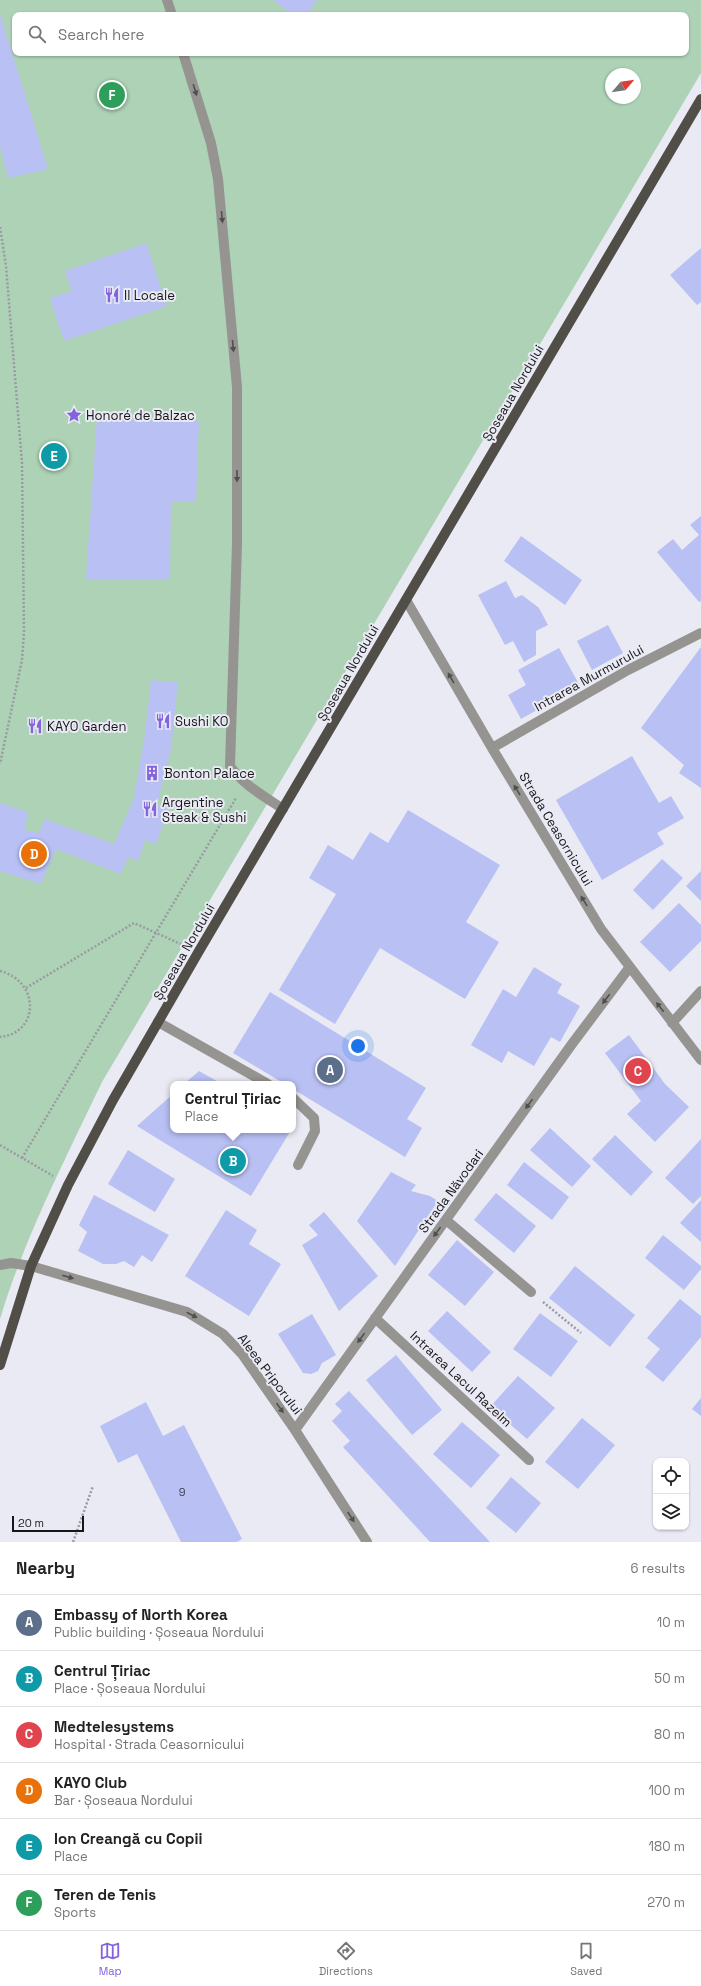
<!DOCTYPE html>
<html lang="en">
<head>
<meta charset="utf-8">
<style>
	:root { --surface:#fff; --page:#f2f2f2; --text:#222; --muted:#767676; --line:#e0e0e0; --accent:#8463de }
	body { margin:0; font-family:"Space Grotesk",sans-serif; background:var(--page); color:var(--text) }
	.controls { position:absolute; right:12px; bottom:12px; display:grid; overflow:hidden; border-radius:8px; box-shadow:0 1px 3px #0004 }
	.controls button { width:36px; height:36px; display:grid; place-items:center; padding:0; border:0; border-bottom:1px solid var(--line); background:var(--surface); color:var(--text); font:20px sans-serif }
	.compass { position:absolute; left:605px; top:68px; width:36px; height:36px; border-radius:50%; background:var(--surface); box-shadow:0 1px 3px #0004; rotate:61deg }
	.scale { position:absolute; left:12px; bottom:10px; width:72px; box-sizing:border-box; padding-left:4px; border:2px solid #17171a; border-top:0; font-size:11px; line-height:14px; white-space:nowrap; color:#17171a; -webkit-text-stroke:3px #e9eaf3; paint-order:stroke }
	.you { position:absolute; left:358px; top:1046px; width:14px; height:14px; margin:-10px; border:3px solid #fff; border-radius:50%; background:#1a73e8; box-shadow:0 0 0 6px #1a73e833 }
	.badge { display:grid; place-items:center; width:26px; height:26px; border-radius:50%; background:var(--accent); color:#fff; font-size:13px; font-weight:700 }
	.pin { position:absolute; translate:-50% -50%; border:2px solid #fff; box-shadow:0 1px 4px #0006 }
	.popup { position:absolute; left:170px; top:1081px; width:126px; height:52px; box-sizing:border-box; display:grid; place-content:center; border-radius:8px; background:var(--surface); filter:drop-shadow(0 1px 3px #0005); font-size:13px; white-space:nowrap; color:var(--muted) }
	.popup b { font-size:15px; color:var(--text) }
	.popup::after { content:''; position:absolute; left:50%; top:100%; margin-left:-8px; border:8px solid transparent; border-top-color:var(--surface) }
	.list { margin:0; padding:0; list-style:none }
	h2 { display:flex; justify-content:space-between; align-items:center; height:52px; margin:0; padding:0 16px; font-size:17px }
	h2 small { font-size:13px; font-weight:400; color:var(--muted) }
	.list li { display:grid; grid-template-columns:26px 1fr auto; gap:12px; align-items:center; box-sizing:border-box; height:56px; padding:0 16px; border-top:1px solid var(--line) }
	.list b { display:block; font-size:15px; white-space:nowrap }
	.list p { margin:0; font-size:13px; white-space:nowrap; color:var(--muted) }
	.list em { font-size:13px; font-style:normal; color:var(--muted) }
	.icon { flex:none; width:22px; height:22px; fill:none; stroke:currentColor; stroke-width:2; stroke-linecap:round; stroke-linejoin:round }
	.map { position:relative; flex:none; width:701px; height:1542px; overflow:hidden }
	.search { position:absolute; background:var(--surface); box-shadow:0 1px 3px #0004; left:12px; right:12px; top:12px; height:44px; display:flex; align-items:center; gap:10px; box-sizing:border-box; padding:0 14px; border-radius:8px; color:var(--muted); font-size:15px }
	.sheet { height:388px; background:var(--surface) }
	nav { display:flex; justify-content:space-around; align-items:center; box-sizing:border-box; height:56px; border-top:1px solid var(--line); background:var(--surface); font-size:11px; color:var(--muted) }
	nav a { display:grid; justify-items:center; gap:2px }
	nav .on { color:var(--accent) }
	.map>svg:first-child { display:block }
	.green { fill:#add2b6; fill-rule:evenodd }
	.building { fill:#b9c0f4 }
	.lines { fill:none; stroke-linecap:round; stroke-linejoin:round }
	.path { stroke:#9a9aa1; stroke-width:2.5; stroke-dasharray:2 2; stroke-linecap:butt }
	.minor { stroke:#969491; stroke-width:10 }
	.major { stroke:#514e48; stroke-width:10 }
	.oneway { fill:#504f50 }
	.labels { text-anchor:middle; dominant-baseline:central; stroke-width:4; stroke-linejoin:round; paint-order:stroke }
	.number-label { font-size:11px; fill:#404150 }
	.poi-label { font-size:13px; fill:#17171a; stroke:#e9eaf3; text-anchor:start }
	.street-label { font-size:13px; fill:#17171a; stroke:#e9eaf3 }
</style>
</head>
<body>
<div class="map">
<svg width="701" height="1542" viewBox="0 0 701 1542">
	<rect width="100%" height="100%" fill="#e9eaf3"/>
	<path class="green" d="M0 0H701V73L102 1082C65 1160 25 1236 0 1319ZM15 15H686V53H15ZM611 74H635V98H611Z"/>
	<path class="building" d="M273 0H317L306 15H293Z
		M0 14 48 169 8 178 0 146Z
		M146 243 167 306 64 341 50 298 72 291 65 271Z
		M701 248V302L697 305 670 275Z
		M97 417 199 421 196 501 171 502 170 579 86 580Z
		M701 516V601L699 602 657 552 673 539 682 550 699 535 690 525Z
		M521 536 582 580 565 605 504 561Z
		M506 581 515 598 522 595 539 608 548 625 536 631V655L524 662 513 641 505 645 478 595Z
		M608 625 623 653 592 670 577 641Z
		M701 647V788L679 773 684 765 641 728Z
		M559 648 580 686 521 719 508 695 526 685 518 670Z
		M151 680 178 682 171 749 157 804 169 809 156 844 145 840 138 861 128 857 121 874 56 849 41 884 0 871V803L28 812 25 830 39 833 45 819 114 844 134 798 145 734Z
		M632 756 659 803 671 796 684 818 657 833 664 844 602 880 556 800Z
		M408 810 500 865 466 922 499 942 465 999 380 948 335 1024 279 990 336 894 309 878 328 845 353 860 370 832 388 843Z
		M662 859 683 878 653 910 633 890Z
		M701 871V901L686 886Z
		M679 903 701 925V941L670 972 640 942Z
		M534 967 562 984 557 993 580 1006 560 1042 551 1037 534 1066 508 1051 502 1063 471 1045 503 989 516 997Z
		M270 992 426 1088 407 1119 422 1128 405 1157 293 1089V1084H285L233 1053Z
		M629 1035 665 1084 689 1107 655 1142 627 1114 641 1101 605 1053Z
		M199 1071 222 1084H184Z
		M173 1094V1130H291L251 1196 137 1126Z
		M550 1128 591 1166 572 1187 530 1150Z
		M615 1135 653 1172 631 1196 592 1159Z
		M701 1139V1196L693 1204 665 1178Z
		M128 1150 175 1179 155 1212 108 1184Z
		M524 1162 569 1197 552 1220 507 1185Z
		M391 1172 416 1185 411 1191 430 1196 438 1201 395 1266 357 1221Z
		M496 1193 536 1226 514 1253 474 1220Z
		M94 1195 169 1235 152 1262 142 1255 134 1267 124 1261 116 1264H103L78 1251 87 1232 79 1225Z
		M701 1200V1242L680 1223Z
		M226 1210 257 1230 249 1244 281 1264 249 1316 185 1276Z
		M324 1212 378 1276 339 1311 302 1245 318 1235 309 1225Z
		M663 1235 701 1266V1269L684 1290 645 1258Z
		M457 1240 494 1272 465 1306 428 1275Z
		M575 1266 635 1315 610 1347 549 1298Z
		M680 1299 701 1316V1337L663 1382 645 1367 660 1349 647 1338Z
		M447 1311 491 1352 472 1372 428 1331Z
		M540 1313 578 1341 551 1377 513 1349Z
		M312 1314 336 1355 322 1363 318 1371 311 1374 303 1373 278 1334Z
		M396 1355 442 1410 412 1435 366 1380Z
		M518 1376 555 1408 527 1439 490 1407Z
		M349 1391 490 1542H430L343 1447 350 1441 332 1421 342 1411 335 1404Z
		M701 1398V1416L692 1409Z
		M146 1402 163 1436 184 1425 242 1539 237 1542H181L137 1454 118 1463 100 1426Z
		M582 1418 615 1445 578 1489 545 1462Z
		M462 1422 500 1455 471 1488 433 1454Z
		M511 1477 541 1503 516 1533 486 1508Z"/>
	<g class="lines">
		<path class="path" d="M0 227 6 266 22 463 24 631 22 660 0 764
			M0 971C40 981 40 1033 0 1037
			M26 988 134 923 183 945
			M0 1145 53 1176
			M22 1158 236 798
			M543 1302 581 1333
			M73 1542 93 1486"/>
		<path class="minor" d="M167 0 172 15
			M183 53 211 143 218 179 237 387V544L230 766C243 785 264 796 283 809
			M406 600 492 748 601 929 701 1060
			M492 748 628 670 701 633
			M158 1022 268 1084
			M672 1023 701 991
			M293 1098 314 1118 315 1131 298 1165
			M446 1220 531 1292
			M0 1265 11 1263 31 1266 187 1312 223 1334 242 1354 295 1430 367 1542
			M375 1318 529 1460
			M295 1430 572 1044 629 968"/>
		<path class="major" d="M0 1365 31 1266 68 1185 113 1100 199 951 701 99"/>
	</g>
	<defs><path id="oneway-solid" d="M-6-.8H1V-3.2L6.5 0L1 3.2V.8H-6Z"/></defs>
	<g class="oneway">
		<use href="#oneway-solid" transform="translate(195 90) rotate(73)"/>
		<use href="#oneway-solid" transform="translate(222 217) rotate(85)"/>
		<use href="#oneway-solid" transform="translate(233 346) rotate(85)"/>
		<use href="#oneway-solid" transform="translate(237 476) rotate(90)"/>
		<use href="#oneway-solid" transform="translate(451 678) rotate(-120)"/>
		<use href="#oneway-solid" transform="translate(517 790) rotate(-121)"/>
		<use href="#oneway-solid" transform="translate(584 901) rotate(-122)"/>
		<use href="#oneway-solid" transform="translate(606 999) rotate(127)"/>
		<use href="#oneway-solid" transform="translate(660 1007) rotate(-128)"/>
		<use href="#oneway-solid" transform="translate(529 1104) rotate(126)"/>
		<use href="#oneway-solid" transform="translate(437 1232) rotate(126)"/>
		<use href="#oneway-solid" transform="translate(68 1277) rotate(16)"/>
		<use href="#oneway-solid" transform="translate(192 1315) rotate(28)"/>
		<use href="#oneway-solid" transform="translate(361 1338) rotate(126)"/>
		<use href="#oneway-solid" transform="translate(280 1408) rotate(55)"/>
		<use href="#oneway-solid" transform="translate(351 1517) rotate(57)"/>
	</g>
	<defs>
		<symbol id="restaurant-bare" viewBox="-9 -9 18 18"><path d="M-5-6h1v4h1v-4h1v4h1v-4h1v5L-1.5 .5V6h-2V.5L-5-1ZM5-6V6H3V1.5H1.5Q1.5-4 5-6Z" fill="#8463de" stroke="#e9eaf3" stroke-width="2.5" paint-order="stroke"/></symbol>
		<symbol id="sight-bare" viewBox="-9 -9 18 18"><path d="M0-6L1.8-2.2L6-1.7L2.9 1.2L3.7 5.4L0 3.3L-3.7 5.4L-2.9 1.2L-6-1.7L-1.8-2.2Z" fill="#8463de" stroke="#e9eaf3" stroke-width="2.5" paint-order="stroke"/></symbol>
		<symbol id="building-bare" viewBox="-9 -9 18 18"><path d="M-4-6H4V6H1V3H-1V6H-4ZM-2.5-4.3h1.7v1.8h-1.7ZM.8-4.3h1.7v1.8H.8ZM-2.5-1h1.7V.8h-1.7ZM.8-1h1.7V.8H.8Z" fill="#8463de" stroke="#e9eaf3" stroke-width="2.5" paint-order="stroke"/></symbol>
	</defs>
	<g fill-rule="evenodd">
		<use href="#restaurant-bare" x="101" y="284" width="22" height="22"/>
		<use href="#sight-bare" x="63" y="404" width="22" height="22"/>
		<use href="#restaurant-bare" x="152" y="710" width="22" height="22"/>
		<use href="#restaurant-bare" x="24" y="715" width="22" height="22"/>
		<use href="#building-bare" x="141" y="762" width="22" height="22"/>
		<use href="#restaurant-bare" x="139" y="798" width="22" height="22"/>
	</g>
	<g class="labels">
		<g class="number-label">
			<text x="182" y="1492">9</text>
		</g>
		<g class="poi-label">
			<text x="124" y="295">Il Locale</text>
			<text x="86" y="415">Honoré de Balzac</text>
			<text x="175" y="721">Sushi KO</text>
			<text x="47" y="726">KAYO Garden</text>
			<text x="164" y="773">Bonton Palace</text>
			<text x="162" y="802">Argentine<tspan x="162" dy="15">Steak &amp; Sushi</tspan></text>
		</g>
		<g class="street-label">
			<text transform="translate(513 393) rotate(-60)">Șoseaua Nordului</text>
			<text transform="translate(348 673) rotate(-60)">Șoseaua Nordului</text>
			<text transform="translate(589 678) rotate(-29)">Intrarea Murmurului</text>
			<text transform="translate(556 829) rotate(59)">Strada Ceasornicului</text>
			<text transform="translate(184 952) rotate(-60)">Șoseaua Nordului</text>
			<text transform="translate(451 1191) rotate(-54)">Strada Năvodari</text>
			<text transform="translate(270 1374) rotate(53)">Aleea Priporului</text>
			<text transform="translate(461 1379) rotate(43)">Intrarea Lacul Razelm</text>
		</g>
	</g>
</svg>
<div class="controls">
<button><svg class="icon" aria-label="locate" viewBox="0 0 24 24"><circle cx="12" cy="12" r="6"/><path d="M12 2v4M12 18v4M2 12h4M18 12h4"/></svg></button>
<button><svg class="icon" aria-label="layers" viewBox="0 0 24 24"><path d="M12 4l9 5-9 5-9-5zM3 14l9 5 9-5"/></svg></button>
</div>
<svg class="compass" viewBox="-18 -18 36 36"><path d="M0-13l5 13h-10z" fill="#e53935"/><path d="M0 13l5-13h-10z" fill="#767676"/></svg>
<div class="scale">20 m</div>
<div class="you"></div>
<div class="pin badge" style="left:330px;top:1070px;background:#5c6f8a">A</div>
<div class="pin badge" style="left:233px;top:1161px;background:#0f9aa8">B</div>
<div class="popup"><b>Centrul Țiriac</b>Place</div>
<div class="pin badge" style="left:638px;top:1071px;background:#e0444e">C</div>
<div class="pin badge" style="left:34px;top:854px;background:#e8710a">D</div>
<div class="pin badge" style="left:54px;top:456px;background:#0f9aa8">E</div>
<div class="pin badge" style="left:112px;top:95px;background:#2e9e5b">F</div>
<div class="search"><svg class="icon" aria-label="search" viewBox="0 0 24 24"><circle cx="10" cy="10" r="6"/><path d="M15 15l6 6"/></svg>Search here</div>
</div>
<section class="sheet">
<h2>Nearby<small>6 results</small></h2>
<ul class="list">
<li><span class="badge" style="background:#5c6f8a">A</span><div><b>Embassy of North Korea</b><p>Public building · Șoseaua Nordului</p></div><em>10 m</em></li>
<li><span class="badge" style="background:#0f9aa8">B</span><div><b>Centrul Țiriac</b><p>Place · Șoseaua Nordului</p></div><em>50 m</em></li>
<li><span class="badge" style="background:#e0444e">C</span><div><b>Medtelesystems</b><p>Hospital · Strada Ceasornicului</p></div><em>80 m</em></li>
<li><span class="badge" style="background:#e8710a">D</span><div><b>KAYO Club</b><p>Bar · Șoseaua Nordului</p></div><em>100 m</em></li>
<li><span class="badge" style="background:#0f9aa8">E</span><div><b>Ion Creangă cu Copii</b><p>Place</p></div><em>180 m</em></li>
<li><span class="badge" style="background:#2e9e5b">F</span><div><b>Teren de Tenis</b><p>Sports</p></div><em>270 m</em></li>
</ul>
</section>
<nav>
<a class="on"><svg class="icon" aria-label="map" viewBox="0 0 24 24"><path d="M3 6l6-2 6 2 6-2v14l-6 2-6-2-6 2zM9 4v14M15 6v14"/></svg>Map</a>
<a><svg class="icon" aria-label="directions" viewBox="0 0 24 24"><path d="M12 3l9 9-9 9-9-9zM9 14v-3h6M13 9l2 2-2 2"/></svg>Directions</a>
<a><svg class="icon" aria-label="saved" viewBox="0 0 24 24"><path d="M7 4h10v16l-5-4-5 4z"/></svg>Saved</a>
</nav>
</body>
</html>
